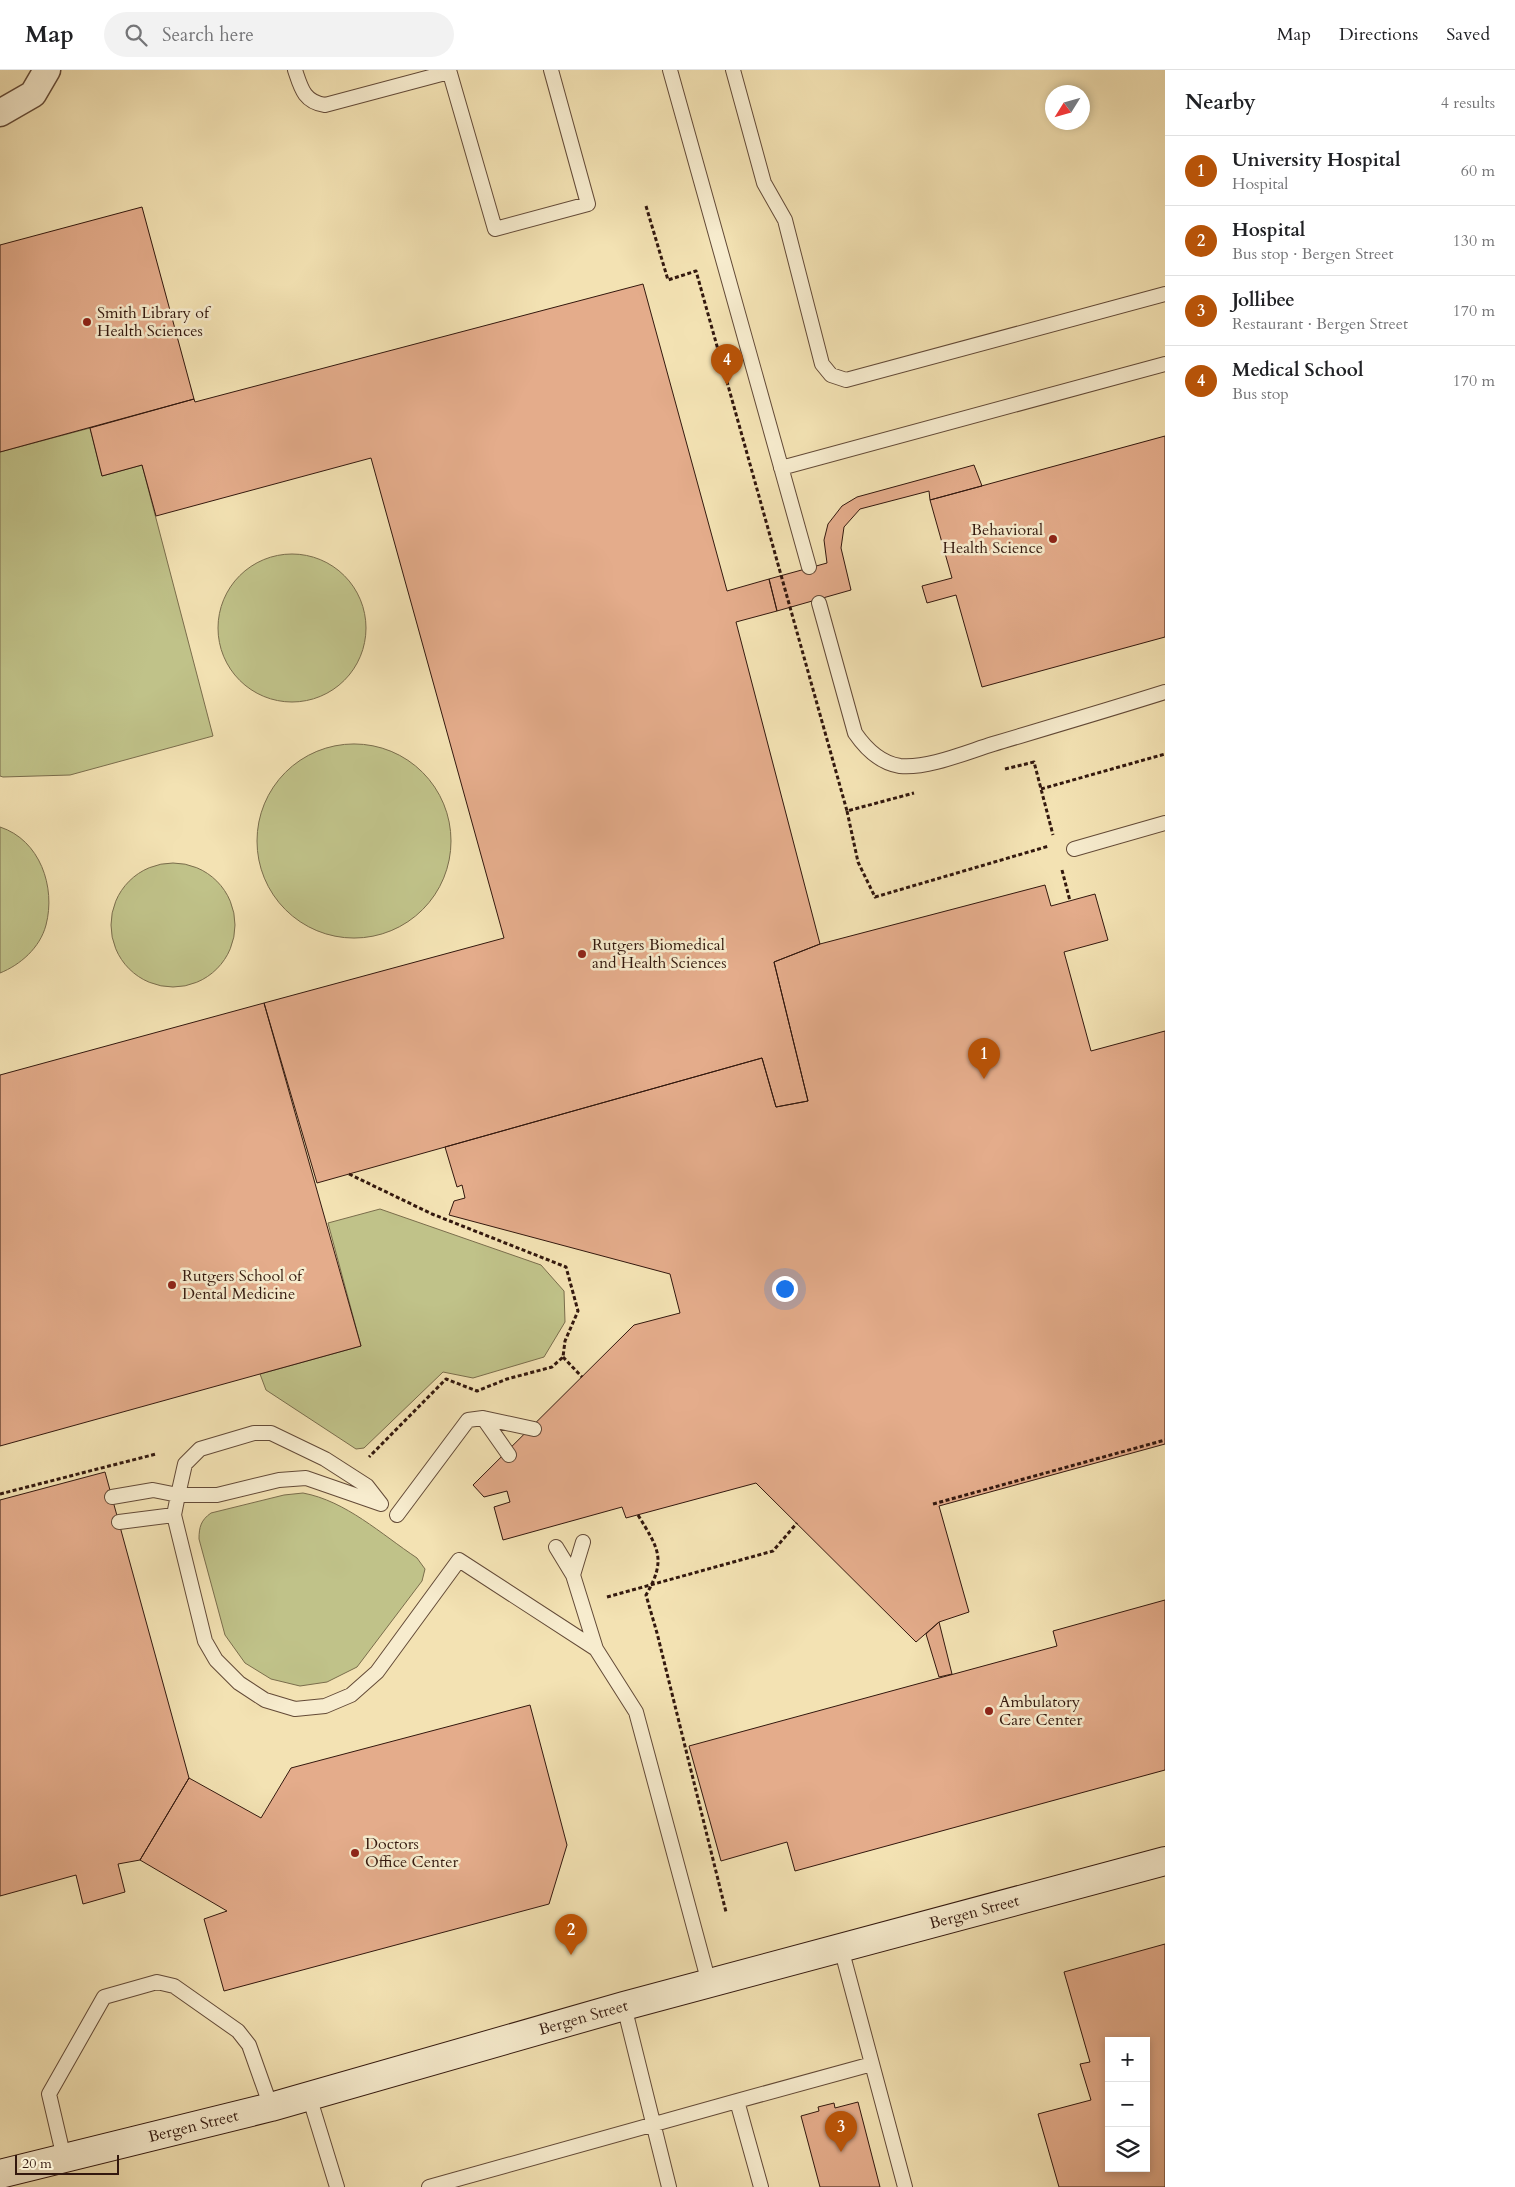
<!DOCTYPE html>
<html lang="en">
<head>
<meta charset="utf-8">
<style>
	:root { --surface:#fff; --page:#f2f2f2; --text:#202124; --muted:#757577; --line:#e0e0e0; --accent:#b45309 }
	body { margin:0; font-family:Cardo,serif; background:var(--page); color:var(--text) }
	.controls { position:absolute; right:15px; bottom:15px; display:grid; overflow:hidden; border-radius:0px; box-shadow:0 2px 8px #0003 }
	.controls button { width:45px; height:45px; display:grid; place-items:center; padding:0; border:0; border-bottom:1px solid var(--line); background:var(--surface); color:var(--text); font:25px sans-serif }
	.compass { position:absolute; left:1045px; top:15px; width:45px; height:45px; border-radius:50%; background:var(--surface); box-shadow:0 2px 8px #0003; rotate:233deg }
	.scale { position:absolute; left:15px; bottom:12px; width:104px; box-sizing:border-box; padding-left:5px; border:2px solid #33180e; border-top:0; font-size:14px; line-height:18px; white-space:nowrap; color:#33180e; -webkit-text-stroke:4px #f7ecce; paint-order:stroke }
	.you { position:absolute; left:784px; top:1218px; width:18px; height:18px; margin:-12px; border:4px solid #fff; border-radius:50%; background:#1a73e8; box-shadow:0 0 0 8px #1a73e833 }
	.badge { display:grid; place-items:center; width:32px; height:32px; border-radius:50%; background:var(--accent); color:#fff; font-size:16px; font-weight:700 }
	.pin { position:absolute; translate:-50% -41px; filter:drop-shadow(0 1px 2px #0008) }
	.pin::after { content:''; position:absolute; top:26px; width:18px; height:15px; background:inherit; clip-path:polygon(0 0,100% 0,50% 100%) }
	.list { margin:0; padding:0; list-style:none }
	h2 { display:flex; justify-content:space-between; align-items:center; height:65px; margin:0; padding:0 20px; font-size:21px }
	h2 small { font-size:16px; font-weight:400; color:var(--muted) }
	.list li { display:grid; grid-template-columns:32px 1fr auto; gap:15px; align-items:center; box-sizing:border-box; height:70px; padding:0 20px; border-top:1px solid var(--line) }
	.list b { display:block; font-size:19px; white-space:nowrap }
	.list p { margin:0; font-size:16px; white-space:nowrap; color:var(--muted) }
	.list em { font-size:16px; font-style:normal; color:var(--muted) }
	.icon { flex:none; width:28px; height:28px; fill:none; stroke:currentColor; stroke-width:2; stroke-linecap:round; stroke-linejoin:round }
	.map { position:relative; flex:none; width:1165px; height:2117px; overflow:hidden }
	header { display:flex; align-items:center; gap:30px; box-sizing:border-box; height:70px; padding:0 25px; background:var(--surface); border-bottom:1px solid var(--line) }
	header strong { font-size:24px }
	nav { display:flex; gap:28px; margin-inline-start:auto; font-size:18px }
	.search { width:350px; height:45px; background:var(--page); display:flex; align-items:center; gap:12px; box-sizing:border-box; padding:0 18px; border-radius:28px; color:var(--muted); font-size:19px }
	main { display:flex }
	aside { flex:1; background:var(--surface) }
	.map>svg:first-child { display:block }
	.green { fill:#c0c289; stroke:#7a6d4c }
	.building { fill:#e4ac8b; stroke:#33180e; fill-rule:evenodd }
	.lines { fill:none; stroke-linecap:round; stroke-linejoin:round }
	.lane-casing { stroke:#634a37; stroke-width:16 }
	.street-casing { stroke:#634a37; stroke-width:29 }
	.secondary-casing { stroke:#33180e; stroke-width:30 }
	.path { stroke:#33180e; stroke-width:3; stroke-dasharray:4 2.5; stroke-linecap:butt }
	.lane { stroke:#f7ecce; stroke-width:14 }
	.street { stroke:#f7ecce; stroke-width:26 }
	.secondary { stroke:#f7ecce; stroke-width:28 }
	.poi-dot { fill:#8f2418; stroke:#f7ecce; stroke-width:2 }
	.labels { text-anchor:middle; dominant-baseline:central; stroke-width:5; stroke-linejoin:round; paint-order:stroke }
	.poi-label { font-size:16px; fill:#33180e; stroke:#f7ecce; text-anchor:start }
	.street-label { font-size:16px; fill:#33180e; stroke:#f7ecce }
</style>
</head>
<body>
<header>
<strong>Map</strong>
<div class="search"><svg class="icon" aria-label="search" viewBox="0 0 24 24"><circle cx="10" cy="10" r="6"/><path d="M15 15l6 6"/></svg>Search here</div>
<nav><a>Map</a><a>Directions</a><a>Saved</a></nav>
</header>
<main>
<div class="map">
<svg width="1165" height="2117" viewBox="0 0 1165 2117">
	<rect width="100%" height="100%" fill="#f3e2b3"/>
	<filter id="stains"><feTurbulence type="fractalNoise" baseFrequency=".004" numOctaves="4"/><feColorMatrix values="0 0 0 0 .2 0 0 0 0 .09 0 0 0 0 .02 0 0 0 .5 -.17"/></filter>
	<radialGradient id="worn" r=".72"><stop offset=".6" stop-color="#630" stop-opacity="0"/><stop offset="1" stop-color="#630" stop-opacity=".3"/></radialGradient>
	<path class="green" d="M90 358 102 406 142 395 213 666 70 705 3 707 0 706V382Z
		M218 558a74 74 0 1 1 148 0a74 74 0 1 1-148 0Z
		M257 771a97 97 0 1 1 194 0a97 97 0 1 1-194 0Z
		M0 757C40 770 56 817 46 855 40 878 20 895 0 903Z
		M111 855a62 62 0 1 1 124 0a62 62 0 1 1-124 0Z
		M380 1139 541 1195 564 1221 565 1252 544 1287 473 1308 443 1302 364 1378 356 1379 266 1320 260 1304 361 1276 328 1153Z
		M303 1423C346 1431 381 1464 417 1488L425 1499 422 1511 357 1597 327 1612 300 1616 271 1609 245 1593 225 1565 199 1469C199 1457 201 1450 211 1443L284 1425Z"/>
	<path class="building" d="M142 137 194 329 0 382V175Z
		M643 214 727 521 769 509 777 541 736 552 820 874 774 892 808 1031 776 1037 762 988 317 1113 264 933 504 868 371 388 156 446 142 395 102 406 90 358 194 329 195 332Z
		M1165 366V567L982 617 956 525 927 533 922 516 952 508 930 430Z
		M974 395 982 416 930 430 929 421 860 439 844 457 841 478 851 520 777 541 769 509 827 493 824 470 828 454 842 436 857 427Z
		M1045 815 1051 836 1095 824 1108 870 1064 882 1091 981 1165 961V1374L939 1436 969 1542 939 1552 916 1572 756 1413 626 1448 622 1437 503 1470 494 1437 510 1432 507 1421 484 1427 473 1415 634 1255 680 1243 670 1204 449 1145 454 1131 465 1128 462 1115 457 1117 445 1077 762 988 776 1037 808 1031 774 892 820 874Z
		M264 933 361 1276 0 1376V1005Z
		M105 1402 189 1708 140 1790 118 1794 125 1822 83 1834 76 1805 0 1826V1430Z
		M1165 1530V1700L795 1801 787 1772 721 1791 689 1676 1057 1576 1053 1561Z
		M939 1552 952 1604 939 1607 926 1564Z
		M530 1635 567 1775 549 1834 224 1921 204 1849 227 1841 140 1790 189 1708 261 1748 291 1698Z
		M1165 1874V2117H1059L1038 2044 1091 2030 1080 1994 1090 1992 1064 1902ZM1109 1971H1146V2098H1109Z
		M858 2032 880 2117H820L801 2046 819 2041 818 2037 834 2033 835 2038Z"/>
	<g class="lines">
		<defs>
			<path id="lane" d="M295 0C301 18 304 32 325 35L449 2
				M449 0 495 159 588 134 551 0
				M670 0 809 497
				M733 0 764 113 785 150 822 294 831 305 846 310 1165 224
				M781 398 1165 294
				M819 533 855 663C866 679 880 693 900 696 927 699 967 682 993 674 1050 657 1108 640 1165 622
				M1074 779 1165 753
				M483 1348 534 1359
				M112 1427 153 1420 178 1425 185 1394 200 1379 254 1363H271L325 1389 367 1416 381 1434
				M381 1434 306 1408 279 1410 217 1425H178L174 1445 205 1571 216 1590 239 1613 265 1630 295 1639 325 1636 351 1625 377 1602 459 1490 596 1579 636 1642 709 1913
				M397 1445 468 1350 483 1348 509 1385
				M119 1452 174 1445
				M556 1477 573 1505 596 1579
				M573 1505 583 1472
				M841 1878 905 2117
				M624 1936 669 2117
				M309 2026 337 2117
				M737 2031 872 1994
				M64 2088 49 2024 104 1927 157 1912 174 1916 238 1961 249 1975 271 2037
				M429 2117 737 2031 761 2117"/>
			<path id="street" d="M0 43 33 24 47 0"/>
			<g id="secondary">
				<path id="s1" d="M0 2104 271 2037 624 1936 1165 1791"/>
			</g>
		</defs>
		<use href="#lane" class="lane-casing"/>
		<use href="#street" class="street-casing"/>
		<use href="#secondary" class="secondary-casing"/>
		<path class="path" d="M646 136 668 210 696 201 847 741 914 723
			M1005 699 1034 692 1053 765
			M1041 719 1165 684
			M847 741 858 792 875 827 1049 776
			M1062 800 1070 831
			M349 1104 432 1144 566 1197 578 1241 565 1271 563 1287 552 1297 507 1309 477 1321 446 1309 369 1387
			M563 1287 582 1307
			M0 1424 156 1384
			M933 1434 1165 1370
			M638 1445C658 1478 667 1489 646 1525L657 1563 726 1842
			M607 1527 773 1481 797 1453"/>
		<use href="#lane" class="lane"/>
		<use href="#street" class="street"/>
		<use href="#secondary" class="secondary"/>
	</g>
	<g class="poi-dot">
		<circle cx="87" cy="252" r="5"/>
		<circle cx="1053" cy="469" r="5"/>
		<circle cx="582" cy="884" r="5"/>
		<circle cx="172" cy="1215" r="5"/>
		<circle cx="989" cy="1641" r="5"/>
		<circle cx="355" cy="1783" r="5"/>
	</g>
	<g class="labels">
		<g class="poi-label">
			<text x="97" y="243">Smith Library of<tspan x="97" dy="18">Health Sciences</tspan></text>
			<text x="1043" y="460" text-anchor="end">Behavioral<tspan x="1043" dy="18">Health Science</tspan></text>
			<text x="592" y="875">Rutgers Biomedical<tspan x="592" dy="18">and Health Sciences</tspan></text>
			<text x="182" y="1206">Rutgers School of<tspan x="182" dy="18">Dental Medicine</tspan></text>
			<text x="999" y="1632">Ambulatory<tspan x="999" dy="18">Care Center</tspan></text>
			<text x="365" y="1774">Doctors<tspan x="365" dy="18">Office Center</tspan></text>
		</g>
		<g class="street-label">
			<text stroke="none"><textPath href="#s1" startOffset="1009">Bergen Street</textPath></text>
			<text stroke="none"><textPath href="#s1" startOffset="604">Bergen Street</textPath></text>
			<text stroke="none"><textPath href="#s1" startOffset="199">Bergen Street</textPath></text>
		</g>
	</g>
	<rect width="100%" height="100%" filter="url(#stains)"/>
	<rect width="100%" height="100%" fill="url(#worn)"/>
</svg>
<div class="controls">
<button>+</button>
<button>−</button>
<button><svg class="icon" aria-label="layers" viewBox="0 0 24 24"><path d="M12 4l9 5-9 5-9-5zM3 14l9 5 9-5"/></svg></button>
</div>
<svg class="compass" viewBox="-18 -18 36 36"><path d="M0-13l5 13h-10z" fill="#e53935"/><path d="M0 13l5-13h-10z" fill="#757577"/></svg>
<div class="scale">20 m</div>
<div class="you"></div>
<div class="pin badge" style="left:984px;top:1009px">1</div>
<div class="pin badge" style="left:571px;top:1885px">2</div>
<div class="pin badge" style="left:841px;top:2082px">3</div>
<div class="pin badge" style="left:727px;top:315px">4</div>
</div>
<aside>
<h2>Nearby<small>4 results</small></h2>
<ul class="list">
<li><span class="badge">1</span><div><b>University Hospital</b><p>Hospital</p></div><em>60 m</em></li>
<li><span class="badge">2</span><div><b>Hospital</b><p>Bus stop · Bergen Street</p></div><em>130 m</em></li>
<li><span class="badge">3</span><div><b>Jollibee</b><p>Restaurant · Bergen Street</p></div><em>170 m</em></li>
<li><span class="badge">4</span><div><b>Medical School</b><p>Bus stop</p></div><em>170 m</em></li>
</ul>
</aside>
</main>
</body>
</html>
